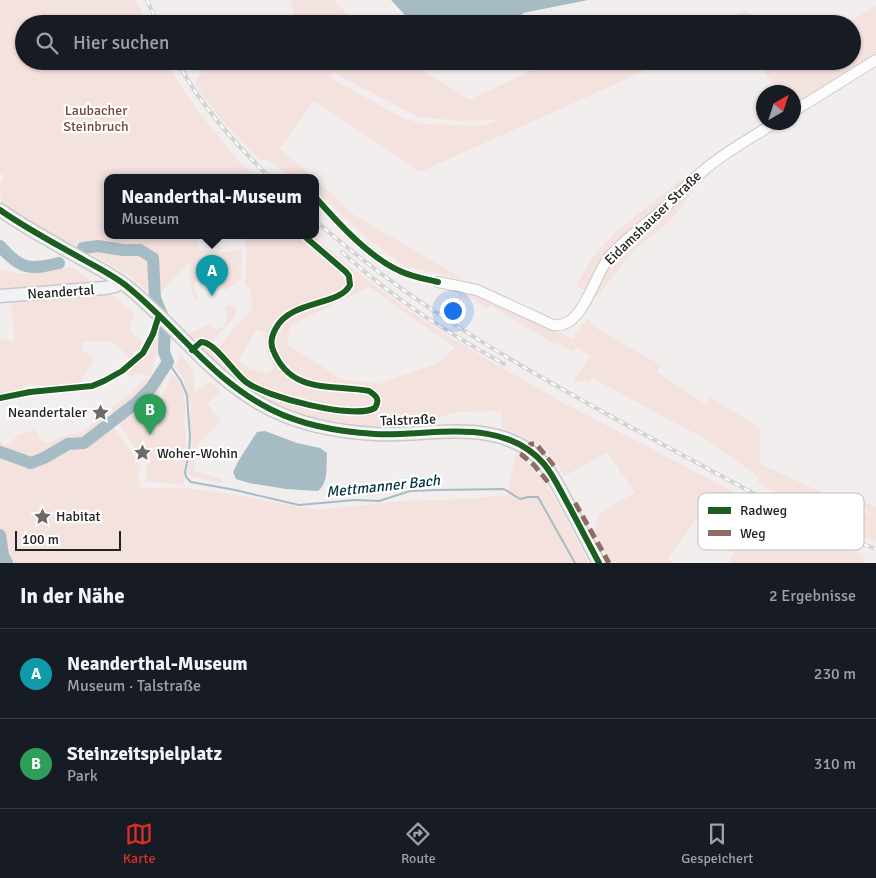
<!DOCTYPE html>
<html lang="de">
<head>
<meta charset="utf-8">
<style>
	:root { --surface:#171b24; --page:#242831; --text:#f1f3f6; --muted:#9ea1a6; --line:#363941; --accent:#d93025 }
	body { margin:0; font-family:Signika,sans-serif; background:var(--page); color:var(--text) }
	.compass { position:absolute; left:756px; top:85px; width:45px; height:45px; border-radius:50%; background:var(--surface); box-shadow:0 1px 4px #0004; rotate:39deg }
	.scale { position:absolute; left:15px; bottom:12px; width:106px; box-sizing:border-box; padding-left:5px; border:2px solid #252322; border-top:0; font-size:14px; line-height:18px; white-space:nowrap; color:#252322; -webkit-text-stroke:4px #fff; paint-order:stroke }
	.you { position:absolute; left:452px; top:310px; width:18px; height:18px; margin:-12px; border:4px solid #fff; border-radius:50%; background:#1a73e8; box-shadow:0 0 0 8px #1a73e833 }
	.badge { display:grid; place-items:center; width:32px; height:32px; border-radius:50%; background:var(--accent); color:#fff; font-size:16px; font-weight:700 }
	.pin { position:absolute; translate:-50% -41px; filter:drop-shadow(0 1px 2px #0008) }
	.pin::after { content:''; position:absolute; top:26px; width:18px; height:15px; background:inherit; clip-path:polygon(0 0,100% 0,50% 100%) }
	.popup { position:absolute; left:104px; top:174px; width:215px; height:65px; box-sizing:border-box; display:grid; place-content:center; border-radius:10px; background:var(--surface); filter:drop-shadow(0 1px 4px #0005); font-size:16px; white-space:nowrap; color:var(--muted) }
	.popup b { font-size:19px; color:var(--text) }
	.popup::after { content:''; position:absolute; left:50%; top:100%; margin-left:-10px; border:10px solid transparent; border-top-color:var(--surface) }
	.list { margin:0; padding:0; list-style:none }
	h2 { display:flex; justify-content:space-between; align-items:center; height:65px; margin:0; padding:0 20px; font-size:21px }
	h2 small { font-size:16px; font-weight:400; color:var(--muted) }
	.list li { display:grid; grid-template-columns:32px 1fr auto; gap:15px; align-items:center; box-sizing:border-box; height:90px; padding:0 20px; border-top:1px solid var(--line) }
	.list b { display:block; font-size:19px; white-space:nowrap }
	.list p { margin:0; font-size:16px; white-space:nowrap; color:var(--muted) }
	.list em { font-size:16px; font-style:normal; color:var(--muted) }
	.icon { flex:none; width:28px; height:28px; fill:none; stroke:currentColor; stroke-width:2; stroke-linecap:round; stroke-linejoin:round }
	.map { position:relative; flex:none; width:876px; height:563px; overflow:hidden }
	.search { position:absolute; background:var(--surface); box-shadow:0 1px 4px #0004; left:15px; right:15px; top:15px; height:55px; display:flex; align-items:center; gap:12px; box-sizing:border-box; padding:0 18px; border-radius:28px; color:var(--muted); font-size:19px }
	.sheet { height:245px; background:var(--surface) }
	nav { display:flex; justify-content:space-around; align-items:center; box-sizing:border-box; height:70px; border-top:1px solid var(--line); background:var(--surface); font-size:14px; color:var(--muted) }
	nav a { display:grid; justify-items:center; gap:2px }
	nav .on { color:var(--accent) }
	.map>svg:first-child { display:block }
	.green { fill:#f4e2df; fill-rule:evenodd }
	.water { fill:#a6bcc5 }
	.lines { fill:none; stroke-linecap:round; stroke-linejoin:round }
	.stream { stroke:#a6bcc5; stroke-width:2 }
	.river { stroke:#a6bcc5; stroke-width:12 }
	.minor-casing { stroke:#ccc9c9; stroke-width:12 }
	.major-casing { stroke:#cac8c8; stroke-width:15 }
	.minor { stroke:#fdfcfc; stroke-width:10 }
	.major { stroke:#eff3f6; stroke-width:12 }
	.rail-casing { stroke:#d3d3d3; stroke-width:4 }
	.rail { stroke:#fff; stroke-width:2; stroke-dasharray:5.5; stroke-linecap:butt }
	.quiet { stroke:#8d6e63; stroke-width:5; stroke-dasharray:10 5; stroke-linecap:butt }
	.cycleway-casing { stroke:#fff; stroke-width:9 }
	.cycleway { stroke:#1b5e20; stroke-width:6 }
	.labels { text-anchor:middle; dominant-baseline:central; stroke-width:4.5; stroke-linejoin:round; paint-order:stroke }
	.park-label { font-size:14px; fill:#77453e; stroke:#fff }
	.street-label { font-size:14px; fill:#252322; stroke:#fff }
	.poi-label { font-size:14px; fill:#252322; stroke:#fff; text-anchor:start }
	.water-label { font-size:15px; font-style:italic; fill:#043646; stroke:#fff }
	.key { fill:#fff; stroke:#bebdbd; stroke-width:1 }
	.key-label { font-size:14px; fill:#252322 }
</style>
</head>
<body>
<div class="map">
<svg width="876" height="563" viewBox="0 0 876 563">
	<rect width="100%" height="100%" fill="#f2eeed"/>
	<path class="green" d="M0 0H136L147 24H24V61H166C190 104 221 142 254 177H108V235H198V250L226 252 240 249 242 252V264L238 266C247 277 235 286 225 290L219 280 218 270 214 267 197 268 194 290 196 291 198 303C189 291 189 275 190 261L160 293 152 295 127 274 66 240 49 235 13 212 1 202 0 184 5 176 0 174Z
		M290 0H334L356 24H287L294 11Z
		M876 6V54L794 105V92H779L757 61H852V24H845Z
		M747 11 760 24H709Z
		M209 61H408L470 100 551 61H667L420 172 314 101 280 148 312 177H291L268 160H260L223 122 195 84 207 62ZM334 73 418 117 463 121 500 119 485 126 421 124 401 117 330 78Z
		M704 162 712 171 701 180 672 219 634 251 617 271 598 297 576 286 594 255 618 230Z
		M316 180 354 215 465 280 404 266 366 237 316 191Z
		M242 235H313L354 270 407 309 446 335 504 369 562 402 728 489 801 530 862 555 865 563H729L743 527 724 513 703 510 668 558 673 563H611L594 532 600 513 635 492 607 452 565 476 546 449 529 439 502 428 501 411 458 412 403 427 350 426 311 419 274 405 235 381 223 366 220 370 200 348 205 344 215 353 234 328 252 309 251 291 245 284 247 248ZM369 287 454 347V348L438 363 379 384 341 379 287 344 291 325ZM257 329 265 333 266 351 274 367 268 373 250 369 238 360Z
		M72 267 116 298 134 314 129 330 143 342 129 360C114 337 107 340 82 342V350L94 359 81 380 82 383 67 385H26L22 390 11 391 0 395V339L15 341 11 303 0 302V270L21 274Z
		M457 289 478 294 572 339 588 319 594 327 657 363 661 364 657 372 707 405 710 397 760 428V464L874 516 849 495 876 507V541L815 519 758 482 759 477 705 439 592 378 589 382 585 380 575 383 573 382 590 356 577 347 572 352 557 342 555 345 490 305 487 309 471 298H458Z
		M226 305 236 306 235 316 212 342 205 338 195 340 188 334 209 324 216 329 222 328 227 320Z
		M158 329C160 341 158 348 155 359 153 364 153 370 151 376L141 375 139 373 130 377 128 373C130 366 140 362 145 355 151 347 155 339 158 329Z
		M181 354 194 371V394L209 381 220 390 217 395 207 404 221 421 197 446 194 466 195 471 221 479 220 483 191 476 187 473 192 447 190 422 191 406 184 379 175 367Z
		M171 374 175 376 182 386 186 407 184 420 187 454 184 468V485L146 481V472L150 456 140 454 117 422C134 409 150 398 159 379L164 382 152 410 157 413Z
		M143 379H151L149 385 113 416 108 410 137 388V386L144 381Z
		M104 413 108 419 102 425 108 430 113 426 140 465 141 470 137 474 142 489 150 488H184L232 494 315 510 403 501 468 499 507 495 516 454C551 478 569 526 588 563H0V439L3 445 9 444 18 435 36 429 40 440 47 443 68 435 82 432Z"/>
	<path class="water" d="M391 0H588L523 13 518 24H407L404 14Z
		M265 431 297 443 320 448 327 453C326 465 329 483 318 491L286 489 249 483 236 479 233 472 239 460 257 432Z"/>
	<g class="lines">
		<path class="stream" d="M168 362 181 381 187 395 190 437 189 453 185 472 186 477 191 482 235 490 299 505 355 500 379 501 410 491 437 490 504 489 520 499 528 497H538L575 563"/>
		<path class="river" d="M0 246C21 270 30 270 59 263
			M0 452 31 463 44 458 68 444 84 443 136 403 151 388 168 362 164 352 165 322 155 298 153 258 140 250H123L98 246 83 248
			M0 535 3 555 7 563"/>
		<defs>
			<path id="minor" d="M794 111 876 60
				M438 282 477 290 553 325C583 330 593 276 610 256 625 239 645 225 661 211 676 198 688 183 703 171 723 153 753 137 776 122"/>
			<path id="major" d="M0 210C27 229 56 244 84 260 100 269 116 277 129 288 179 329 213 381 272 410 304 426 341 432 375 434 430 437 502 415 544 464 554 476 561 492 569 506 579 525 589 544 599 563
				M0 296 105 288 115 286 121 282"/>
		</defs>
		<use href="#minor" class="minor-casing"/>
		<use href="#major" class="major-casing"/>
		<use href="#minor" class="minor"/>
		<use href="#major" class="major"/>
		<defs>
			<path id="rail" d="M147 0 158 24
				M177 61C200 105 234 142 269 177
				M316 221C409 303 517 365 625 424 683 455 741 487 799 518L833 533 876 549
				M342 252C394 299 443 330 504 364"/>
		</defs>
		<use href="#rail" class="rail-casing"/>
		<use href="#rail" class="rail"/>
		<path class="quiet" d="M548 482 534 465 522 455 531 444H536L554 466
			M575 503 609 563"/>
		<defs>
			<path id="cycleway" d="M316 198C338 223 370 258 400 271 412 277 426 279 438 282
				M0 210C27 229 56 244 84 260 100 269 116 277 129 288 179 329 213 381 272 410 304 426 341 432 375 434 430 437 502 415 544 464 554 476 561 492 569 506 579 525 589 544 599 563
				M192 350 201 342C214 341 234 373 246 382 266 397 353 420 375 408 380 400 377 396 369 391 332 384 291 395 273 350 270 343 272 335 276 328 291 300 340 306 350 285L349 276 346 272 303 235
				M0 398 30 392 92 386 104 381 122 371 143 353 153 334 159 315"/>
		</defs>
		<use href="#cycleway" class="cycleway-casing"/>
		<use href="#cycleway" class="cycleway"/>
	</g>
	<defs>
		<symbol id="sight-bare" viewBox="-9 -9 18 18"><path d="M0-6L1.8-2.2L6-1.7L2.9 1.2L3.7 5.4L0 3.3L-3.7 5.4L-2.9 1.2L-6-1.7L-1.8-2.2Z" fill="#6d6a69" stroke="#fff" stroke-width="2.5" paint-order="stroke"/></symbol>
	</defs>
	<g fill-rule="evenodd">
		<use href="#sight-bare" x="88" y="400" width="25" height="25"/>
		<use href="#sight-bare" x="130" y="440" width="25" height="25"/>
		<use href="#sight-bare" x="30" y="504" width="25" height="25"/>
	</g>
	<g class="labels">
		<g class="park-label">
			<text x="96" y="110">Laubacher<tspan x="96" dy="16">Steinbruch</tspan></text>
		</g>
		<g class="street-label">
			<text transform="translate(653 218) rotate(-44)">Eidamshauser Straße</text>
			<text transform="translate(61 292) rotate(-4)">Neandertal</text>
			<text transform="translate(408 420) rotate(-2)">Talstraße</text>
		</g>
		<g class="poi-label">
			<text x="87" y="412" text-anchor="end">Neandertaler</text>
			<text x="157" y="453">Woher-Wohin</text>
			<text x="56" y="516">Habitat</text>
		</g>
		<g class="water-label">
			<text transform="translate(383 486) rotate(-6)">Mettmanner Bach</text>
		</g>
	</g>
	<rect x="698" y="493" width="166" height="57" rx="8" class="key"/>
	<rect x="708" y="507" width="23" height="7" fill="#1b5e20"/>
	<rect x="708" y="530" width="23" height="6" fill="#8d6e63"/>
	<g class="key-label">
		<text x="740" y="515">Radweg</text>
		<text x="740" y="538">Weg</text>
	</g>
</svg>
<svg class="compass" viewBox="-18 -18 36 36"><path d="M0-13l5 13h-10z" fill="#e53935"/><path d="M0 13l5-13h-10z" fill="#9ea1a6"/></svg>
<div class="scale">100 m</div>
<div class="you"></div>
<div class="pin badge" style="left:212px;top:296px;background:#0f9aa8">A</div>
<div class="popup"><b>Neanderthal-Museum</b>Museum</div>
<div class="pin badge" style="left:150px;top:435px;background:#2e9e5b">B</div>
<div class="search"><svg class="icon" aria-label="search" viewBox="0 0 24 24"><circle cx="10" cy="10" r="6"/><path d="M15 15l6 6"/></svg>Hier suchen</div>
</div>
<section class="sheet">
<h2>In der Nähe<small>2 Ergebnisse</small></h2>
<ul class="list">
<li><span class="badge" style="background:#0f9aa8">A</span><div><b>Neanderthal-Museum</b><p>Museum · Talstraße</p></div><em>230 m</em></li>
<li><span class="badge" style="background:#2e9e5b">B</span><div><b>Steinzeitspielplatz</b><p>Park</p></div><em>310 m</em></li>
</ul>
</section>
<nav>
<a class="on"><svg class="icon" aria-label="map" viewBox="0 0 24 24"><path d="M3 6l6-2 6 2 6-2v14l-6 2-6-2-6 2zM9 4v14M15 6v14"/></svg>Karte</a>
<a><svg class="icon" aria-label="directions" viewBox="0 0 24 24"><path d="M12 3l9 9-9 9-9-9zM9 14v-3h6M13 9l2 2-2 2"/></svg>Route</a>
<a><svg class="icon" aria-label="saved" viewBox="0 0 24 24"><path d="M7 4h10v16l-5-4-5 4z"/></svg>Gespeichert</a>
</nav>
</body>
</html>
